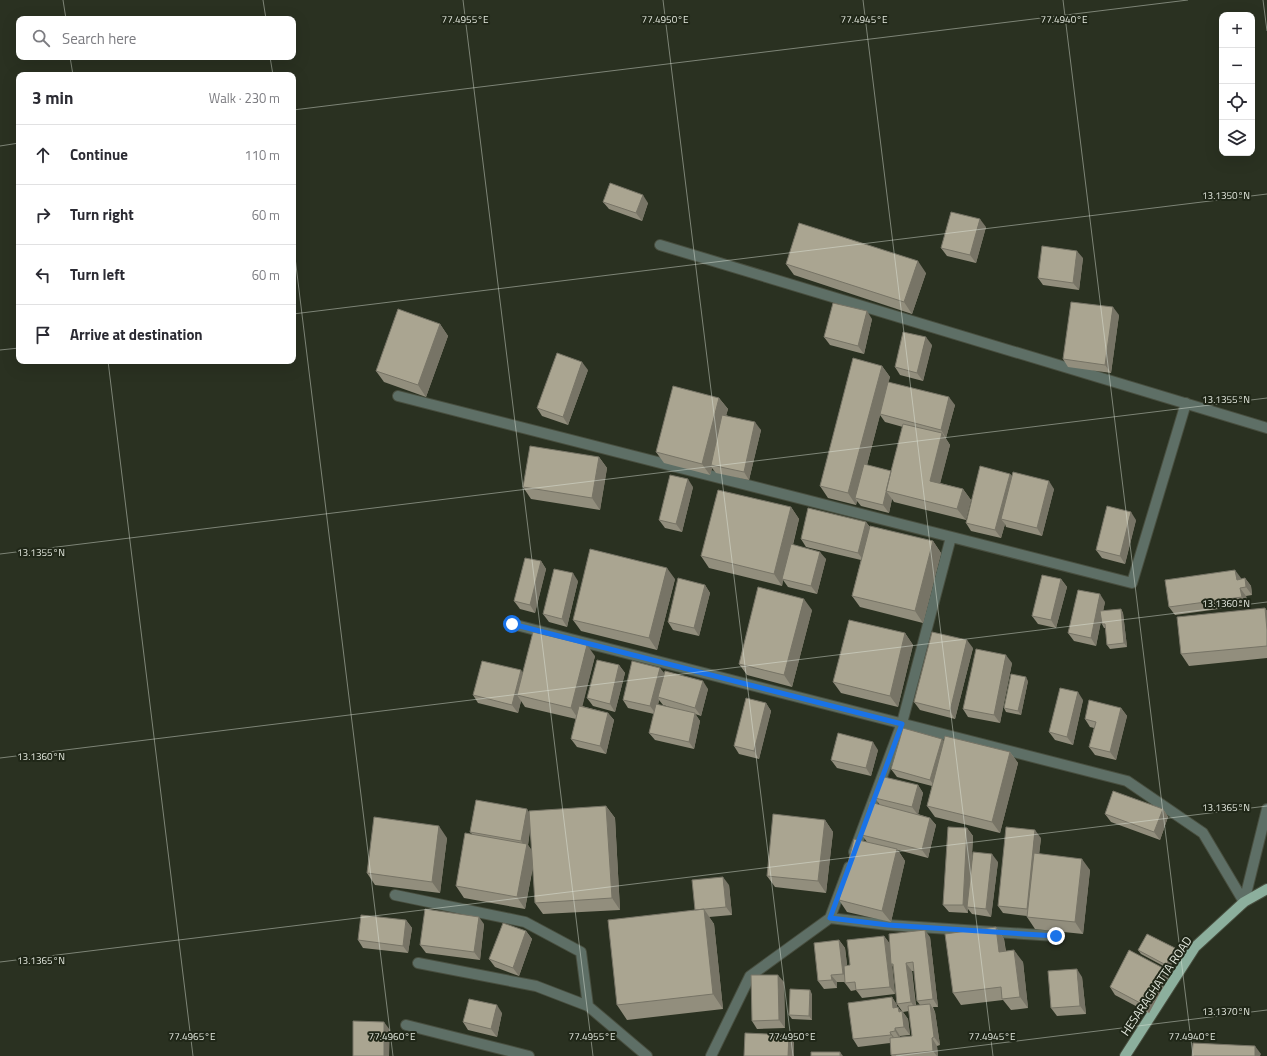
<!DOCTYPE html>
<html lang="en">
<head>
<meta charset="utf-8">
<style>
	:root { --surface:#fff; --page:#f7f7f7; --text:#2b2b33; --muted:#7c7c81; --line:#e1e1e2 }
	body { margin:0; font-family:"Titillium Web",sans-serif; background:var(--page); color:var(--text) }
	.controls { position:absolute; right:12px; top:12px; display:grid; overflow:hidden; border-radius:8px; box-shadow:0 4px 16px #0002 }
	.controls button { width:36px; height:36px; display:grid; place-items:center; padding:0; border:0; border-bottom:1px solid var(--line); background:var(--surface); color:var(--text); font:20px sans-serif }
	.stop { position:absolute; width:12px; height:12px; margin:-9px; border:3px solid #1a73e8; border-radius:50%; background:#fff }
	.stop.end { background:#1a73e8; border-color:#fff; box-shadow:0 1px 4px #0008 }
	.list { margin:0; padding:0; list-style:none }
	h2 { display:flex; justify-content:space-between; align-items:center; height:52px; margin:0; padding:0 16px; font-size:17px }
	h2 small { font-size:13px; font-weight:400; color:var(--muted) }
	.list li { display:grid; grid-template-columns:26px 1fr auto; gap:12px; align-items:center; box-sizing:border-box; height:60px; padding:0 16px; border-top:1px solid var(--line) }
	.list b { display:block; font-size:15px; white-space:nowrap }
	.list em { font-size:13px; font-style:normal; color:var(--muted) }
	.icon { flex:none; width:22px; height:22px; fill:none; stroke:currentColor; stroke-width:2; stroke-linecap:round; stroke-linejoin:round }
	.map { position:relative; flex:none; width:1267px; height:1056px; overflow:hidden }
	.search { position:absolute; background:var(--surface); box-shadow:0 4px 16px #0002; left:16px; top:16px; width:280px; height:44px; display:flex; align-items:center; gap:10px; box-sizing:border-box; padding:0 14px; border-radius:8px; color:var(--muted); font-size:15px }
	.panel { position:absolute; background:var(--surface); box-shadow:0 4px 16px #0002; left:16px; top:72px; width:280px; height:292px; border-radius:8px }
	.map>svg:first-child { display:block }
	.lines { fill:none; stroke-linecap:round; stroke-linejoin:round }
	.minor-casing { stroke:#484e3f; stroke-width:12 }
	.major-casing { stroke:#484e3f; stroke-width:12 }
	.minor { stroke:#5e6f66; stroke-width:10 }
	.major { stroke:#8caf9d; stroke-width:10 }
	.wall { fill:#928e7d; fill-rule:evenodd }
	.shaded-wall { fill:#777466 }
	.building { fill:#aaa591; stroke:#777466 }
	.route { stroke:#1a73e8; stroke-width:5 }
	.ticks { fill:none; stroke:#e3e8de; stroke-width:1; stroke-opacity:0.45 }
	.labels { text-anchor:middle; dominant-baseline:central; stroke-width:4; stroke-linejoin:round; paint-order:stroke }
	.street-label { font-size:12px; fill:#e3e8de; stroke:#202718 }
	.ticks-label { font-size:10px; text-anchor:middle; fill:#e3e8de; stroke:#202718; stroke-width:4; stroke-linejoin:round; paint-order:stroke }
</style>
</head>
<body>
<div class="map">
<svg width="1267" height="1056" viewBox="0 0 1267 1056">
	<rect width="100%" height="100%" fill="#2a3121"/>
	<g class="lines">
		<defs>
			<path id="minor" d="M660 245 1267 428
				M398 396 1132 583 1186 403
				M512 624 1127 781 1203 833 1244 902
				M854 852 902 723 951 537
				M395 895 525 922 581 952 588 1006 647 1056
				M1244 902 1267 809
				M830 918 888 925 1056 936
				M418 963 536 986 588 1006
				M406 1025 529 1056
				M711 1056 750 976 830 918 849 867"/>
			<path id="major" d="M1125 1056 1195 947 1244 902 1267 889"/>
		</defs>
		<use href="#minor" class="minor-casing"/>
		<use href="#major" class="major-casing"/>
		<use href="#minor" class="minor"/>
		<use href="#major" class="major"/>
	</g>
	<path class="wall" d="M603 202 648 203 642 221 609 209Z
		M986 227 976 263 947 256 941 248Z
		M1083 258 1079 290 1043 285 1038 278Z
		M786 264 926 273 912 314 794 275Z
		M1119 315 1111 373 1068 367 1063 359Z
		M872 319 864 354 830 345 824 337Z
		M440 324 448 336 426 397 384 382 376 371Z
		M932 345 923 381 900 375 895 367Z
		M882 366 890 377 888 382 955 405 946 438 945 437 950 445 940 483 963 489 971 500 966 520 894 502 892 499 889 513 861 506 857 501 856 505 828 498 820 486ZM880 415 885 422 903 427 891 471 867 465Z
		M588 370 568 425 542 416 537 408Z
		M719 398 728 409 726 415 761 430 749 480 716 473 712 468 710 475 664 463 656 452Z
		M599 457 607 468 600 510 531 499 523 487Z
		M1010 474 1012 476 1054 489 1042 536 1006 527 1005 524 1001 538 971 531 966 523Z
		M693 487 682 532 665 528 659 520Z
		M791 507 799 519 793 545 826 559 817 594 788 587 783 580 782 586 709 568 701 556Z
		M1136 520 1125 564 1102 558 1096 550Z
		M866 522 870 527 933 541 941 553 923 623 860 607 852 596 861 560 806 547 801 539Z
		M541 561 546 569 535 613 520 609 514 601Z
		M1241 578V579L1245 578 1251 586 1252 595 1246 596 1248 605 1175 615 1169 607Z
		M675 579 657 650 581 631 573 620Z
		M1061 579 1067 587 1056 628 1038 624 1032 616Z
		M578 581 567 627 549 622 543 614Z
		M705 585 710 593 699 636 673 630 668 622Z
		M1105 602 1103 611 1121 609 1123 613 1127 647 1110 649 1107 645 1106 628H1104L1102 624 1101 621 1096 646 1074 641 1068 633Z
		M1265 608 1267 611V658L1189 666 1181 654Z
		M812 610 792 687 747 675 739 664Z
		M905 633 913 645 898 707 841 693 833 682Z
		M973 648 955 719 920 710 914 702Z
		M595 656 582 706 608 713 614 720 606 754 577 747 571 739 576 719 525 707 521 701 518 713 478 703 473 695 522 673Z
		M1012 663 1000 723 968 717 963 709Z
		M619 665 625 673 615 712 593 706 587 698Z
		M664 673 708 689 701 716 695 714 700 721 694 749 655 740 649 733 654 714 628 708 623 700ZM659 700 663 705 680 710 658 705Z
		M1028 681 1021 715 1006 712 1004 708Z
		M1083 700 1073 745 1055 740 1049 732Z
		M766 703 771 711 759 759 739 754 734 746Z
		M1121 708 1127 716 1116 760 1095 755 1089 747 1094 728 1090 727 1085 719Z
		M942 739 943 741 1010 752 1018 763 1000 833 935 817 927 806 932 786 897 777 891 769Z
		M878 750 871 776 837 768 831 760Z
		M918 785 923 793 918 814 930 818 936 825 928 858 898 850 905 861 891 922 847 912 839 900 867 842 862 835 880 805 875 798Z
		M606 806 615 818 620 910 543 914 535 903 533 867 525 909 464 898 456 886 472 834 470 832ZM530 829 532 851 528 845Z
		M1163 809 1168 817 1160 840 1111 822 1105 814Z
		M825 820 833 832 826 893 775 887 767 876Z
		M967 828 973 836 971 874 998 862 991 917 972 914 968 909V913L949 912 943 905Z
		M447 838 440 893 375 885 367 873Z
		M1041 838 1039 854 1090 870 1083 934 1035 929 1027 917V916L1003 913 998 906Z
		M729 885 732 915 709 917 714 924 723 1009 627 1020 617 1005 695 910Z
		M406 920 412 928 408 953 363 948 358 940Z
		M484 924 480 960 426 953 420 945Z
		M996 927 1004 939 1006 951 1023 962 1028 1008 1011 1010 1003 1000 961 1005 953 993Z
		M526 931 532 939 519 976 495 967 489 959Z
		M884 936 890 944 930 937 938 1007H933L935 1012 940 1045 937 1046 938 1056H892L891 1055 890 1043 858 1047 853 1039 892 997 897 1005V1007L901 1011H902L897 1004 893 967 892 965 895 994 862 998 856 990 851 991 845 983V982H837V988L824 989 818 981 839 940 845 948 847 965H850ZM912 971H914L917 1001 920 1005H916ZM909 1011 912 1036 900 1037V1036L910 1035 908 1019 903 1012Z
		M1138 950 1178 952 1169 969 1141 954Z
		M1163 968 1169 976 1149 1013 1115 995 1110 987Z
		M1082 977 1086 1014 1057 1016 1051 1008Z
		M784 982 785 1028 757 1029 752 1021Z
		M812 994V1020L792 1019 789 1015Z
		M502 1013 497 1037 468 1030 463 1022Z"/>
	<path class="shaded-wall" d="M643 195 648 203 642 221 636 213Z
		M980 219 986 227 976 263 970 255Z
		M1077 251 1083 258 1079 290 1073 283Z
		M918 261 926 273 912 314 904 302Z
		M1113 307 1119 315 1111 373 1105 365Z
		M867 311 872 319 864 354 858 346Z
		M440 324 448 336 426 397 418 385Z
		M926 337 932 345 923 381 917 373Z
		M582 362 588 370 568 425 563 417Z
		M882 366 890 377 858 499 855 498 857 501 856 505 848 493Z
		M949 397 955 405 946 438 941 430Z
		M719 398 728 409 713 466 711 465 712 468 710 475 702 464Z
		M755 422 761 430 749 480 744 472Z
		M942 433 950 445 938 492 930 481Z
		M599 457 607 468 600 510 592 498Z
		M1010 474 1016 481 1001 519 1005 524 1001 538 995 530Z
		M688 479 693 487 682 532 676 524Z
		M1049 481 1054 489 1042 536 1037 528Z
		M963 489 971 500 966 520 957 509Z
		M886 491 892 499 889 513 883 505Z
		M791 507 799 519 784 579H782L783 580 782 586 774 574Z
		M1131 512 1136 520 1125 564 1120 556Z
		M866 522 872 530 864 561 858 553Z
		M933 541 941 553 923 623 915 611Z
		M820 552 826 559 817 594 811 586Z
		M541 561 546 569 535 613 530 605Z
		M667 568 675 579 657 650 649 638Z
		M1235 570 1241 578 1242 587 1237 580Z
		M573 573 578 581 567 627 562 619Z
		M1245 578 1251 586 1252 595 1246 587Z
		M1061 579 1067 587 1056 628 1051 620Z
		M705 585 710 593 699 636 694 628Z
		M1240 588 1246 596 1248 605 1242 597Z
		M1100 594 1105 602 1096 646 1091 638Z
		M804 599 812 610 792 687 784 675Z
		M1265 608 1267 611V630Z
		M1121 609 1123 613 1127 647 1124 643Z
		M905 633 913 645 898 707 890 696Z
		M967 640 973 648 955 719 950 711Z
		M587 645 595 656 579 720 571 708Z
		M1006 655 1012 663 1000 723 994 715Z
		M619 665 625 673 615 712 610 704Z
		M660 668 666 675 658 697 659 700 656 714 650 706Z
		M521 670 526 678 517 695 521 701 518 713 512 705Z
		M1026 677 1028 681 1021 715 1018 711Z
		M703 681 708 689 701 716 695 708Z
		M1078 692 1083 700 1073 745 1067 737Z
		M766 703 771 711 759 759 754 751Z
		M1121 708 1127 716 1116 760 1110 752Z
		M608 713 614 720 606 754 600 746Z
		M695 713 700 721 694 749 689 742Z
		M942 739 947 747 936 788 930 780Z
		M873 742 878 750 871 776 866 768Z
		M1010 752 1018 763 1000 833 992 822Z
		M918 785 923 793 918 815 912 807Z
		M606 806 615 818 620 910 612 898Z
		M527 809 532 817 528 845 535 855 525 909 517 897 526 848 521 841Z
		M1163 809 1168 817 1160 840 1154 832Z
		M930 818 936 825 928 858 922 850Z
		M825 820 833 832 826 893 818 881Z
		M439 826 447 838 440 893 432 882Z
		M967 828 973 836 969 907H967L968 909V913L963 905Z
		M1035 830 1041 838 1032 916 1027 909Z
		M897 849 905 861 891 922 882 911Z
		M992 854 998 862 991 917 986 909Z
		M1082 859 1090 870 1083 934 1075 922Z
		M723 877 729 885 732 915 726 907Z
		M704 909 714 924 723 1009 713 994Z
		M479 917 484 924 480 960 474 952Z
		M406 920 412 928 408 953 403 946Z
		M996 927 1004 939 1007 964 999 952Z
		M925 930 930 937 938 1007 933 999Z
		M526 931 532 939 519 976 513 968Z
		M884 936 890 944 895 994 890 987Z
		M839 940 845 948 849 981 843 974Z
		M1175 948 1178 952 1169 969 1166 965Z
		M1014 950 1023 962 1028 1008 1020 997Z
		M906 963 912 971 916 1010 911 1002Z
		M1163 968 1169 976 1149 1013 1144 1005Z
		M1077 969 1082 977 1086 1014 1080 1006Z
		M778 975 784 982 785 1028 779 1020Z
		M831 975 837 982V988L832 980Z
		M810 990 812 994V1020L809 1016Z
		M892 997 897 1005 898 1016 893 1008Z
		M930 1004 935 1012 940 1045 934 1037Z
		M497 1005 502 1013 497 1037 491 1029Z
		M898 1007 903 1014 902 1011 908 1019 910 1035 904 1027 899 1012Z
		M384 1022 390 1030 389 1056H384Z
		M895 1028 900 1036V1039L895 1031Z
		M890 1032 896 1040V1042L891 1035Z
		M789 1035 794 1042V1056H788Z
		M932 1038 937 1046 938 1056H937L933 1051Z
		M1255 1046 1261 1054 1260 1056H1255Z
		M840 1052 843 1056H840Z"/>
	<path class="building" d="M610 183 643 195 636 213 603 202Z
		M951 212 980 219 970 255 941 248Z
		M799 223 918 261 904 302 786 264Z
		M1042 246 1077 251 1073 283 1038 278Z
		M1071 302 1113 307 1105 365 1063 359Z
		M833 303 867 311 858 346 824 337Z
		M398 309 440 324 418 385 376 371Z
		M903 332 926 337 917 373 895 367Z
		M557 353 582 362 563 417 537 408Z
		M853 358 882 366 848 493 820 486Z
		M888 382 949 397 941 430 880 414Z
		M673 386 719 398 702 464 656 452Z
		M722 415 755 422 744 472 711 465Z
		M903 424 942 433 930 481 963 489 957 509 886 491Z
		M530 446 599 457 592 498 523 487Z
		M864 464 891 471 883 505 855 498Z
		M980 466 1010 474 995 530 966 523Z
		M1013 472 1049 481 1037 528 1001 519Z
		M670 475 688 479 676 524 659 520Z
		M718 490 791 507 774 574 701 556Z
		M1107 506 1131 512 1120 556 1096 550Z
		M808 508 866 522 858 553 801 539Z
		M870 526 933 541 915 611 852 596Z
		M791 544 820 552 811 586 782 579Z
		M590 549 667 568 649 638 573 620Z
		M525 558 541 561 530 605 514 601Z
		M554 569 573 573 562 619 543 614Z
		M1235 570 1237 580 1245 578 1246 587 1240 588 1242 597 1169 607 1165 580Z
		M1042 575 1061 579 1051 620 1032 616Z
		M678 578 705 585 694 628 668 622Z
		M758 587 804 599 784 675 739 664Z
		M1078 590 1100 594 1091 638 1068 633Z
		M1265 608 1267 630V646L1181 654 1177 617Z
		M1121 609 1124 643 1107 645 1105 624H1102L1100 611Z
		M849 620 905 633 890 696 833 682Z
		M533 632 587 645 571 708 517 695Z
		M932 632 967 640 950 711 914 702Z
		M976 649 1006 655 994 715 963 709Z
		M597 660 619 665 610 704 587 698Z
		M482 661 521 670 512 705 473 695Z
		M632 661 660 668 650 706 623 700Z
		M665 671 703 681 695 708 658 697Z
		M1011 674 1026 677 1018 711 1004 708Z
		M1060 688 1078 692 1067 737 1049 732Z
		M746 698 766 703 754 751 734 746Z
		M1089 700 1121 708 1110 752 1089 747 1096 722 1085 719Z
		M656 704 695 713 689 742 649 733Z
		M579 706 608 713 600 746 571 739Z
		M903 728 942 739 930 780 891 769Z
		M838 733 873 742 866 768 831 760Z
		M945 736 1010 752 992 822 927 806Z
		M880 776 918 785 912 807 875 798Z
		M1113 791 1163 809 1154 832 1105 814Z
		M476 800 527 809 521 841 470 832Z
		M870 802 930 818 922 850 862 835Z
		M606 806 612 898 535 903 529 811Z
		M773 814 825 820 818 881 767 876Z
		M374 817 439 826 432 882 367 873Z
		M948 827 967 828 963 905H943Z
		M1006 827 1035 830 1027 909 998 906Z
		M465 833 527 844 517 897 456 886Z
		M854 839 897 849 882 911 839 900Z
		M973 852 992 854 986 909 967 907Z
		M1034 853 1082 859 1075 922 1027 917Z
		M723 877 726 907 695 910 692 880Z
		M425 909 479 917 474 952 420 945Z
		M704 909 713 994 617 1005 608 920Z
		M361 915 406 920 403 946 358 940Z
		M503 923 526 931 513 968 489 959Z
		M996 927 999 952 1014 950 1020 997 1002 999 1001 987 953 993 945 934Z
		M925 930 933 999 917 1001 913 962 906 963 911 1002 897 1004 893 964H891L889 934Z
		M1147 934 1175 948 1166 965 1138 950Z
		M884 936 890 987 856 990 855 982 845 983 844 966 850 965 847 940Z
		M839 940 843 974 831 975 832 980 818 981 814 943Z
		M1129 950 1163 968 1144 1005 1110 987Z
		M1077 969 1080 1006 1051 1008 1048 971Z
		M751 975H778L779 1020 752 1021Z
		M790 989 810 990 809 1016 789 1015Z
		M892 997 893 1008 898 1007 899 1012 902 1011 904 1027 895 1028V1031L890 1032 891 1035 853 1039 848 1003Z
		M469 999 497 1005 491 1029 463 1022Z
		M930 1004 934 1037 932 1038 933 1051 891 1055 890 1038 912 1036 908 1006Z
		M353 1021 384 1022V1056H353Z
		M745 1033 789 1035 788 1056H744Z
		M1193 1043 1255 1046V1056H1192Z
		M811 1052H840V1056H811Z"/>
	<g class="lines">
		<path class="route" d="M512 624 902 724 830 918 888 925 1056 936"/>
	</g>
	<path class="ticks" d="M63 0 66 19M263 0 266 19M463 0 593 1056M663 0 793 1056M863 0 993 1056M1063 0 1193 1056M1263 0 1267 31M70 57 73 75M270 57 273 75M293 110 1188 0M0 146 19 143M293 241 393 1056M293 314 1267 194M0 350 19 348M108 361 193 1056M0 554 1267 398M0 758 1267 602M0 962 1267 806M896 1056 1267 1010"/>
	<g class="labels">
		<g class="street-label">
			<text transform="translate(1156 986) rotate(-56)">HESARAGHATTA ROAD</text>
		</g>
	</g>
	<g class="ticks-label">
		<text x="465" y="23">77.4955°E</text>
		<text x="665" y="23">77.4950°E</text>
		<text x="864" y="23">77.4945°E</text>
		<text x="1064" y="23">77.4940°E</text>
		<text x="1226" y="199">13.1350°N</text>
		<text x="1226" y="403">13.1355°N</text>
		<text x="41" y="556">13.1355°N</text>
		<text x="1226" y="607">13.1360°N</text>
		<text x="41" y="760">13.1360°N</text>
		<text x="1226" y="811">13.1365°N</text>
		<text x="41" y="964">13.1365°N</text>
		<text x="1226" y="1015">13.1370°N</text>
		<text x="192" y="1040">77.4965°E</text>
		<text x="392" y="1040">77.4960°E</text>
		<text x="592" y="1040">77.4955°E</text>
		<text x="792" y="1040">77.4950°E</text>
		<text x="992" y="1040">77.4945°E</text>
		<text x="1192" y="1040">77.4940°E</text>
	</g>
</svg>
<div class="controls">
<button>+</button>
<button>−</button>
<button><svg class="icon" aria-label="locate" viewBox="0 0 24 24"><circle cx="12" cy="12" r="6"/><path d="M12 2v4M12 18v4M2 12h4M18 12h4"/></svg></button>
<button><svg class="icon" aria-label="layers" viewBox="0 0 24 24"><path d="M12 4l9 5-9 5-9-5zM3 14l9 5 9-5"/></svg></button>
</div>
<div class="stop" style="left:512px;top:624px"></div>
<div class="stop end" style="left:1056px;top:936px"></div>
<div class="search"><svg class="icon" aria-label="search" viewBox="0 0 24 24"><circle cx="10" cy="10" r="6"/><path d="M15 15l6 6"/></svg>Search here</div>
<section class="panel">
<h2>3 min<small>Walk · 230 m</small></h2>
<ul class="list">
<li><svg class="icon" aria-label="ahead" viewBox="0 0 24 24"><path d="M12 20V5M6 11l6-6 6 6"/></svg><div><b>Continue</b></div><em>110 m</em></li>
<li><svg class="icon" aria-label="right" viewBox="0 0 24 24"><path d="M7 20v-9h11M14 6l5 5-5 5"/></svg><div><b>Turn right</b></div><em>60 m</em></li>
<li><svg class="icon" aria-label="left" viewBox="0 0 24 24"><path d="M17 20v-9H6M10 6l-5 5 5 5"/></svg><div><b>Turn left</b></div><em>60 m</em></li>
<li><svg class="icon" aria-label="arrive" viewBox="0 0 24 24"><path d="M6 21V4h12l-3 4 3 4H6"/></svg><div><b>Arrive at destination</b></div></li>
</ul>
</section>
</div>
</body>
</html>
